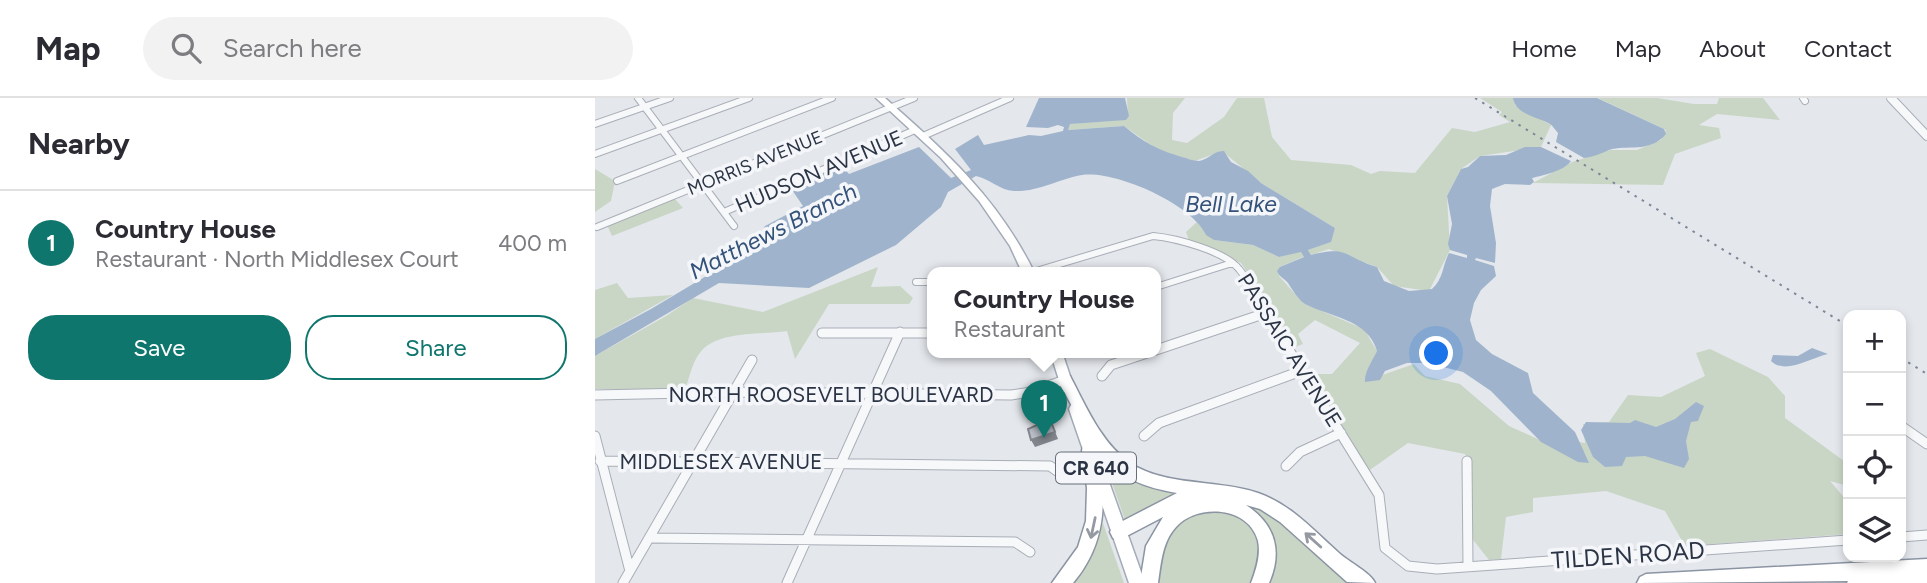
<!DOCTYPE html>
<html lang="en">
<head>
<meta charset="utf-8">
<style>
	:root { --surface:#fff; --page:#f2f2f3; --text:#2b2b33; --muted:#7c7c81; --line:#e1e1e2; --accent:#0f766e }
	body { margin:0; font-family:Figtree,sans-serif; background:var(--page); color:var(--text) }
	.controls { position:absolute; right:21px; bottom:21px; display:grid; overflow:hidden; border-radius:14px; box-shadow:0 4px 10px #0003 }
	.controls button { width:63px; height:63px; display:grid; place-items:center; padding:0; border:0; border-bottom:2px solid var(--line); background:var(--surface); color:var(--text); font:35px sans-serif }
	.you { position:absolute; left:842px; top:256px; width:24px; height:24px; margin:-18px; border:5px solid #fff; border-radius:50%; background:#1a73e8; box-shadow:0 0 0 10px #1a73e833 }
	.badge { display:grid; place-items:center; width:46px; height:46px; border-radius:50%; background:var(--accent); color:#fff; font-size:23px; font-weight:700 }
	.pin { position:absolute; translate:-50% -58px; filter:drop-shadow(0 2px 4px #0008) }
	.pin::after { content:''; position:absolute; top:37px; width:24px; height:21px; background:inherit; clip-path:polygon(0 0,100% 0,50% 100%) }
	.popup { position:absolute; left:332px; top:169px; width:234px; height:91px; box-sizing:border-box; display:grid; place-content:center; border-radius:14px; background:var(--surface); filter:drop-shadow(0 2px 5px #0005); font-size:23px; white-space:nowrap; color:var(--muted) }
	.popup b { font-size:26px; color:var(--text) }
	.popup::after { content:''; position:absolute; left:50%; top:100%; margin-left:-14px; border:14px solid transparent; border-top-color:var(--surface) }
	.list { margin:0; padding:0; list-style:none }
	h2 { display:flex; justify-content:space-between; align-items:center; height:91px; margin:0; padding:0 28px; font-size:30px }
	h2 small { font-size:23px; font-weight:400; color:var(--muted) }
	.list li { display:grid; grid-template-columns:46px 1fr auto; gap:21px; align-items:center; box-sizing:border-box; height:105px; padding:0 28px; border-top:2px solid var(--line) }
	.list b { display:block; font-size:26px; white-space:nowrap }
	.list p { margin:0; font-size:23px; white-space:nowrap; color:var(--muted) }
	.list em { font-size:23px; font-style:normal; color:var(--muted) }
	.actions { display:flex; gap:14px; padding:21px 28px }
	.actions a { flex:1; padding:16px 0; border:2px solid var(--accent); border-radius:28px; text-align:center; font-size:24px; color:var(--accent) }
	.actions .main { background:var(--accent); color:#fff }
	.icon { flex:none; width:38px; height:38px; fill:none; stroke:currentColor; stroke-width:2; stroke-linecap:round; stroke-linejoin:round }
	.map { position:relative; flex:none; width:1332px; height:485px; overflow:hidden }
	header { display:flex; align-items:center; gap:42px; box-sizing:border-box; height:98px; padding:0 35px; background:var(--surface); border-bottom:2px solid var(--line) }
	header strong { font-size:33px }
	nav { display:flex; gap:38px; margin-inline-start:auto; font-size:24px }
	.search { width:490px; height:63px; background:var(--page); display:flex; align-items:center; gap:18px; box-sizing:border-box; padding:0 24px; border-radius:38px; color:var(--muted); font-size:26px }
	main { display:flex }
	aside { flex:1; background:var(--surface) }
	.map>svg:first-child { display:block }
	.green { fill:#c9d6c5 }
	.water { fill:#9fb4cc }
	.lines { fill:none; stroke-linecap:round; stroke-linejoin:round }
	.minor-far1-casing { stroke:#a9aeb7; stroke-width:8 }
	.minor-casing { stroke:#a9aeb7; stroke-width:11 }
	.tertiary-casing { stroke:#a9aeb7; stroke-width:10 }
	.primary-casing { stroke:#a3abb8; stroke-width:3 }
	.motorway-casing { stroke:#8b94a3; stroke-width:3 }
	.minor-far1 { stroke:#f7f8fa; stroke-width:6 }
	.minor { stroke:#f7f8fa; stroke-width:9 }
	.tertiary { stroke:#f7f8fa; stroke-width:8 }
	.primary { fill:#fff; fill-rule:evenodd }
	.motorway { fill:#fff; fill-rule:evenodd }
	.rail { stroke:#7d8696; stroke-width:2; stroke-dasharray:2.5 6; stroke-linecap:butt }
	.shaded-wall { fill:#83868d }
	.building { fill:#bbc0ca; stroke:#83868d; stroke-width:2 }
	.oneway { stroke:#959aa2 }
	.labels { text-anchor:middle; dominant-baseline:central; stroke-width:7; stroke-linejoin:round; paint-order:stroke }
	.far-street-label { font-size:18px; fill:#2b3445; stroke:#f4f6f9 }
	.shield { fill:#f4f6f9; stroke:#676e7b; stroke-width:2 }
	.shield-label { font-size:19px; font-weight:bold; fill:#2b3445 }
	.street-label { font-size:21px; fill:#2b3445; stroke:#f4f6f9 }
	.water-label { font-size:23px; font-style:italic; fill:#34527a; stroke:#f4f6f9 }
	.near-street-label { font-size:24px; fill:#2b3445; stroke:#f4f6f9 }
</style>
</head>
<body>
<header>
<strong>Map</strong>
<div class="search"><svg class="icon" aria-label="search" viewBox="0 0 24 24"><circle cx="10" cy="10" r="6"/><path d="M15 15l6 6"/></svg>Search here</div>
<nav><a>Home</a><a>Map</a><a>About</a><a>Contact</a></nav>
</header>
<main>
<aside>
<h2>Nearby<small></small></h2>
<ul class="list">
<li><span class="badge">1</span><div><b>Country House</b><p>Restaurant · North Middlesex Court</p></div><em>400 m</em></li>
</ul>
<div class="actions"><a class="main">Save</a><a>Share</a></div>
</aside>
<div class="map">
<svg width="1332" height="485" viewBox="0 0 1332 485">
	<rect width="100%" height="100%" fill="#e4e7ec"/>
	<path class="green" d="M532 0H590L578 15 577 42 592 45 629 19 642 0H669L677 39 696 62 756 67 776 76 785 73 820 75 857 30 880 34 915 24 904 17 907 14 885 0H919L920 7 956 27 946 49 885 58 866 71 852 98 855 152 834 193 799 188 782 169 734 151 716 157 713 152 735 144 740 130 666 85 627 53 600 63 563 52 529 28 472 32 475 26 533 19Z
		M1003 0H1062L1099 6H1122L1124 0H1168L1185 22 1122 16 1104 27 1124 30 1126 40 1080 56 1068 87 938 85 977 64 1015 52H1042L1066 42 1071 32Z
		M0 71 20 83 16 103 0 114Z
		M79 100 88 110 17 138 12 127Z
		M602 124 619 142 658 147 684 159 706 153 710 158 685 169 684 178 708 205 769 231 782 253 770 283 819 266 830 278 865 286 914 328 993 364 979 343 990 345 988 326 1014 324 1033 297 1066 299 1110 278 1101 255 1115 251 1173 279 1190 298V320L1253 366V388L1235 383 1253 404V436L1090 448 1070 413 1011 393 938 400V414L911 419 906 461 894 462 875 438 876 366 870 356 813 345 772 374 712 276H737L765 245 720 222 703 236 708 246 700 249 646 165 594 142 591 134Z
		M283 169 276 189 305 188 318 200 314 206H234L200 261 192 233C166 237 120 232 104 256 97 265 94 281 90 292L0 291V258L71 218 98 200 168 214Z
		M22 185 33 200 78 197 0 241V192Z
		M509 362 537 382 589 395 530 422Z
		M648 407 668 410 763 485H673C688 444 677 435 648 407Z
		M618 410 638 415 660 433 665 466 657 485H560L564 446 582 419Z
		M508 425 529 485H475Z"/>
	<path class="water" d="M444 0H530L534 18 531 22 475 26 473 32 529 28C550 45 561 51 587 59 592 60 598 63 604 63 613 62 619 52 629 53L636 64 653 73 666 85 740 130 736 144 713 152 716 157C753 147 749 159 782 169L789 183 814 193 837 191C849 180 847 168 854 155L872 160V157L855 152 853 146 857 126 852 98 866 71 873 69 885 58 911 57 930 49H946L976 63C969 73 949 77 937 80L939 84 935 87 910 86 897 91 895 108 901 145 900 165 881 160 880 162 899 168 901 178 886 192 879 205 875 222 881 242 897 256 933 275 938 295 980 334 994 365 983 364 946 344 896 293 868 274 832 265H812L790 273 785 282 770 284C769 274 778 262 782 253 773 221 735 219 710 206 704 203 697 191 693 185 689 180 685 180 682 173L685 169 709 159 706 154 684 159 658 147 619 142 611 137C598 107 521 72 487 77 463 81 444 94 419 93 404 92 395 81 381 78L353 94 346 109 301 147 214 190 124 185 0 258V241L56 211 170 143 162 139 170 128 208 108 195 89 245 66 254 76 324 49 356 80 376 72 360 51 383 37 389 47 434 37 446 38 468 33 469 29 463 27 453 30 431 29Z
		M918 0H1002L1069 31 1071 36C1054 56 1032 46 1014 52 1007 55 999 59 989 60L961 44 963 35C960 32 958 28 955 26 943 19 921 17 918 0Z
		M1217 250 1233 256C1215 260 1190 277 1176 263L1178 257 1203 258Z
		M1101 304 1109 308 1103 323 1096 324 1091 343 1094 361 1089 370 1050 358 1031 359 1027 368 1010 369 998 359 986 332 991 324 1035 325 1040 322 1061 329 1080 321Z"/>
	<g class="lines">
		<defs>
			<path id="minor-far1" d="M43 0 139 128
				M1208 0 1210 3
				M0 26 75 0
				M328 38 415 0
				M0 56 154 0
				M22 83 237 0
				M129 114 320 32
				M2 129 319 0
				M438 174 558 138C580 140 630 153 644 171 653 182 660 196 667 209
				M321 184H337
				M561 189 637 165"/>
			<path id="minor" d="M666 207 784 397 790 450 813 468 842 471 1253 442
				M227 235H337
				M561 252 671 215
				M507 278 516 267 555 254
				M0 297 139 294 416 297 436 294 470 282
				M1306 328 1332 346
				M0 338 35 473
				M549 338 564 325 706 273
				M5 363 455 368 462 373
				M872 363 873 468
				M691 368 705 354 746 335
				M1306 439 1332 437
				M57 440 420 444 435 454
				M28 485 157 262
				M192 485 305 234"/>
			<path id="tertiary" d="M1296 0 1332 38"/>
			<path id="primary" d="M281 0H290C351 54 402 99 439 174H427L415 148 384 103 346 60Z
				M455 254H467L479 290 478 294H468Z
				M481 306 486 307 488 311 550 485H534L474 311 476 307Z"/>
			<path id="motorway" d="M470 276 475 278C491 308 506 345 535 365 571 389 623 381 663 395 697 407 718 432 744 455 754 464 776 475 780 485L752 484 685 424 665 411 651 407C680 426 688 453 674 485H656C661 472 666 457 663 443 654 408 602 405 581 429 567 444 566 466 563 485H545L551 448 568 419 524 442 518 440 515 434 518 428 582 395C551 390 524 380 503 355 512 403 511 446 478 485H457L483 449 491 423 492 390 487 352 489 347 497 346 463 282 465 278Z
				M1332 461V485H1252L1253 483 1042 485 1045 479 1051 476Z"/>
		</defs>
		<use href="#minor-far1" class="minor-far1-casing"/>
		<use href="#minor" class="minor-casing"/>
		<use href="#tertiary" class="tertiary-casing"/>
		<use href="#primary" class="primary-casing"/>
		<use href="#motorway" class="motorway-casing"/>
		<use href="#minor-far1" class="minor-far1"/>
		<use href="#minor" class="minor"/>
		<use href="#tertiary" class="tertiary"/>
		<use href="#primary" class="primary"/>
		<use href="#motorway" class="motorway"/>
		<path class="rail" d="M880 0 1253 228
			M1306 260 1332 276"/>
	</g>
	<path class="shaded-wall" d="M455 321 463 341 440 349 436 342Z"/>
	<path class="building" d="M455 321 460 334 436 342 433 331Z"/>
	<defs><path id="oneway-shaft" d="M-6 0H5M1.5-3L5.5 0L1.5 3" fill="none" stroke-width="1.6" stroke-linecap="round" stroke-linejoin="round" transform="scale(1.75)"/></defs>
	<g class="oneway">
		<use href="#oneway-shaft" transform="translate(498 430) rotate(102)"/>
		<use href="#oneway-shaft" transform="translate(718 442) rotate(-138)"/>
	</g>
	<g class="labels">
		<g class="far-street-label">
			<text transform="translate(160 65) rotate(-22)">MORRIS AVENUE</text>
		</g>
		<rect class="shield" x="461" y="354.5" width="80" height="31" rx="5"/>
		<g class="shield-label">
			<text x="501" y="370">CR 640</text>
		</g>
		<g class="street-label">
			<text transform="translate(224 73) rotate(-23)">HUDSON AVENUE</text>
			<text transform="translate(695 252) rotate(58)">PASSAIC AVENUE</text>
			<text x="236" y="296">NORTH ROOSEVELT BOULEVARD</text>
			<text x="126" y="363">MIDDLESEX AVENUE</text>
		</g>
		<g class="water-label">
			<text x="636" y="106">Bell Lake</text>
			<text transform="translate(178 133) rotate(-27)">Matthews Branch</text>
		</g>
		<g class="near-street-label">
			<text transform="translate(1033 457) rotate(-4)">TILDEN ROAD</text>
		</g>
	</g>
</svg>
<div class="controls">
<button>+</button>
<button>−</button>
<button><svg class="icon" aria-label="locate" viewBox="0 0 24 24"><circle cx="12" cy="12" r="6"/><path d="M12 2v4M12 18v4M2 12h4M18 12h4"/></svg></button>
<button><svg class="icon" aria-label="layers" viewBox="0 0 24 24"><path d="M12 4l9 5-9 5-9-5zM3 14l9 5 9-5"/></svg></button>
</div>
<div class="you"></div>
<div class="pin badge" style="left:449px;top:340px">1</div>
<div class="popup"><b>Country House</b>Restaurant</div>
</div>
</main>
</body>
</html>
